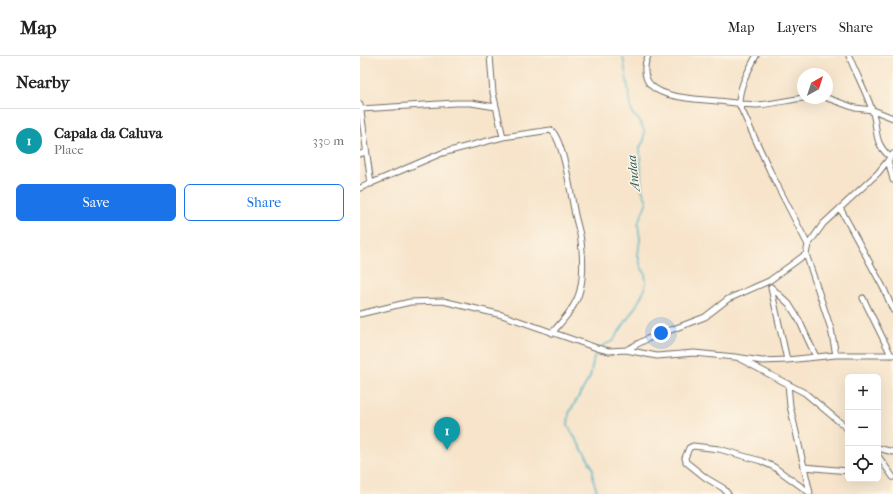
<!DOCTYPE html>
<html lang="en">
<head>
<meta charset="utf-8">
<style>
	:root { --surface:#fff; --page:#f2f2f2; --text:#222; --muted:#767676; --line:#e0e0e0; --accent:#1a73e8 }
	body { margin:0; font-family:"IM FELL French Canon",serif; background:var(--page); color:var(--text) }
	.controls { position:absolute; right:12px; bottom:12px; display:grid; overflow:hidden; border-radius:6px; box-shadow:0 4px 16px #0002 }
	.controls button { width:36px; height:36px; display:grid; place-items:center; padding:0; border:0; border-bottom:1px solid var(--line); background:var(--surface); color:var(--text); font:20px sans-serif }
	.compass { position:absolute; left:437px; top:12px; width:36px; height:36px; border-radius:50%; background:var(--surface); box-shadow:0 4px 16px #0002; rotate:39deg }
	.you { position:absolute; left:301px; top:277px; width:14px; height:14px; margin:-10px; border:3px solid #fff; border-radius:50%; background:#1a73e8; box-shadow:0 0 0 6px #1a73e833 }
	.badge { display:grid; place-items:center; width:26px; height:26px; border-radius:50%; background:var(--accent); color:#fff; font-size:13px; font-weight:700 }
	.pin { position:absolute; translate:-50% -33px; filter:drop-shadow(0 1px 2px #0008) }
	.pin::after { content:''; position:absolute; top:21px; width:14px; height:12px; background:inherit; clip-path:polygon(0 0,100% 0,50% 100%) }
	.list { margin:0; padding:0; list-style:none }
	h2 { display:flex; justify-content:space-between; align-items:center; height:52px; margin:0; padding:0 16px; font-size:17px }
	h2 small { font-size:13px; font-weight:400; color:var(--muted) }
	.list li { display:grid; grid-template-columns:26px 1fr auto; gap:12px; align-items:center; box-sizing:border-box; height:64px; padding:0 16px; border-top:1px solid var(--line) }
	.list b { display:block; font-size:15px; white-space:nowrap }
	.list p { margin:0; font-size:13px; white-space:nowrap; color:var(--muted) }
	.list em { font-size:13px; font-style:normal; color:var(--muted) }
	.actions { display:flex; gap:8px; padding:12px 16px }
	.actions a { flex:1; padding:9px 0; border:1px solid var(--accent); border-radius:6px; text-align:center; font-size:14px; color:var(--accent) }
	.actions .main { background:var(--accent); color:#fff }
	.icon { flex:none; width:22px; height:22px; fill:none; stroke:currentColor; stroke-width:2; stroke-linecap:round; stroke-linejoin:round }
	.map { position:relative; flex:none; width:533px; height:438px; overflow:hidden }
	header { display:flex; align-items:center; gap:24px; box-sizing:border-box; height:56px; padding:0 20px; background:var(--surface); border-bottom:1px solid var(--line) }
	header strong { font-size:19px }
	nav { display:flex; gap:22px; margin-inline-start:auto; font-size:14px }
	main { display:flex }
	aside { flex:1; background:var(--surface) }
	.map>svg:first-child { display:block }
	.lines { fill:none; stroke-linecap:round; stroke-linejoin:round }
	.stream { stroke:#46b1c4; stroke-width:1.5 }
	.street-casing { stroke:#726c63; stroke-width:7 }
	.street { stroke:#fff; stroke-width:5 }
	.labels { text-anchor:middle; dominant-baseline:central; stroke-width:3; stroke-linejoin:round; paint-order:stroke }
	.water-label { font-size:13px; font-style:italic; fill:#345a61; stroke:#fcf5e5 }
</style>
</head>
<body>
<header>
<strong>Map</strong>
<nav><a>Map</a><a>Layers</a><a>Share</a></nav>
</header>
<main>
<aside>
<h2>Nearby<small></small></h2>
<ul class="list">
<li><span class="badge" style="background:#0f9aa8">1</span><div><b>Capala da Caluva</b><p>Place</p></div><em>330 m</em></li>
</ul>
<div class="actions"><a class="main">Save</a><a>Share</a></div>
</aside>
<div class="map">
<svg width="533" height="438" viewBox="0 0 533 438">
	<rect width="100%" height="100%" fill="#fcf5e5"/>
	<filter id="ink" filterUnits="userSpaceOnUse"><feTurbulence type="fractalNoise" baseFrequency=".025" numOctaves="2"/><feDisplacementMap in="SourceGraphic" scale="8" xChannelSelector="R" yChannelSelector="G"/><feConvolveMatrix kernelMatrix="1 2 1 2 8 2 1 2 1" color-interpolation-filters="sRGB"/></filter>
	<filter id="wash" filterUnits="userSpaceOnUse"><feTurbulence type="fractalNoise" baseFrequency=".012" numOctaves="4" result="noise"/><feDisplacementMap in="SourceGraphic" scale="16" xChannelSelector="R" yChannelSelector="G"/><feGaussianBlur stdDeviation="0.9" result="paint"/><feColorMatrix in="noise" values="0 0 0 0 0 0 0 0 0 0 0 0 0 0 0 0 0 1.4 0 .05"/><feComposite in="paint" operator="in"/></filter>
	<g filter="url(#wash)">
		<rect width="100%" height="100%" fill="#f7e4cb"/>
		<g class="lines">
			<path class="stream" d="M242 290 253 285 276 250 285 233 286 226 285 217 281 211 278 199 280 183 278 168 287 145 282 134 281 119 280 91 284 85V74L279 64 272 57 263 0
				M237 295 234 301 230 321 209 357 208 370 233 412V423L238 438"/>
		</g>
	</g>
	<g filter="url(#ink)">
		<g class="lines">
			<defs>
				<path id="street" d="M130 0 133 37 143 81
					M288 0C285 6 284 14 286 21 292 43 338 43 358 45 371 46 384 49 397 49 413 48 428 44 443 42
					M396 0C388 16 379 30 379 48L410 115 448 189
					M489 0C496 18 506 35 512 54 519 74 512 85 530 101
					M467 42 495 52 513 54 533 62
					M0 48 11 128
					M1 53 95 47H111L136 51
					M0 98 6 96
					M528 104 533 124
					M0 132 82 97 143 81 191 74C204 85 211 140 215 159 217 168 220 176 221 185 223 201 224 218 220 234 216 251 203 264 192 277
					M480 152 524 233 533 254
					M411 231 429 248 439 264 456 301
					M411 232 427 304
					M503 242 531 299
					M0 258 50 246 83 245 142 259 237 292 249 295 266 294 297 300 334 297 375 301 402 305 427 304 476 299H533
					M266 294 287 283 345 261 368 243 409 225 446 198
					M476 299 471 273 446 198 448 189 463 168 518 117 533 98
					M380 303 445 337 488 373
					M428 328 430 350 450 437
					M518 392 533 396
					M518 400 533 421
					M444 411 488 415
					M368 438 363 432 346 422 326 406 325 402 329 392 333 390 359 393 401 405 414 411 450 437"/>
			</defs>
			<use href="#street" class="street-casing"/>
			<use href="#street" class="street"/>
		</g>
	</g>
	<g class="labels">
		<g class="water-label">
			<text transform="translate(273 117) rotate(-96)">Andaa</text>
		</g>
	</g>
</svg>
<div class="controls">
<button>+</button>
<button>−</button>
<button><svg class="icon" aria-label="locate" viewBox="0 0 24 24"><circle cx="12" cy="12" r="6"/><path d="M12 2v4M12 18v4M2 12h4M18 12h4"/></svg></button>
</div>
<svg class="compass" viewBox="-18 -18 36 36"><path d="M0-13l5 13h-10z" fill="#e53935"/><path d="M0 13l5-13h-10z" fill="#767676"/></svg>
<div class="you"></div>
<div class="pin badge" style="left:87px;top:394px;background:#0f9aa8">1</div>
</div>
</main>
</body>
</html>
